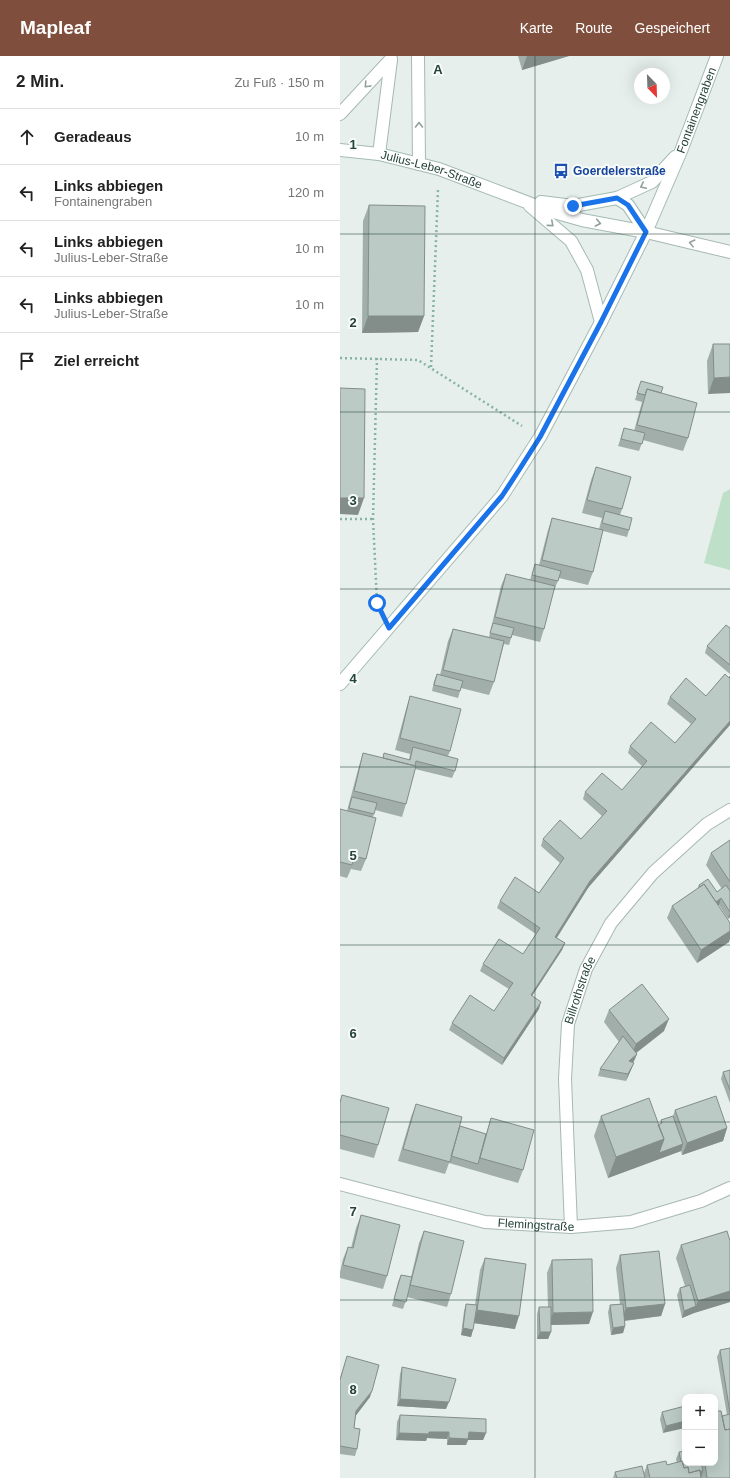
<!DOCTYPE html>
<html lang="de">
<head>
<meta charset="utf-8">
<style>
	:root { --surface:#fff; --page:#f2f2f2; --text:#222; --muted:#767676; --line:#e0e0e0; --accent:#804e3d }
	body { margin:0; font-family:Arial,sans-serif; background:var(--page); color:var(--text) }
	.controls { position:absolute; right:12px; bottom:12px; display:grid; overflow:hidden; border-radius:8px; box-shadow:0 4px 16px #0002 }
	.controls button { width:36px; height:36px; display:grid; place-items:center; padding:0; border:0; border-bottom:1px solid var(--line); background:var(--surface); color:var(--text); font:20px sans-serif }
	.compass { position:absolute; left:294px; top:12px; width:36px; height:36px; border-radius:50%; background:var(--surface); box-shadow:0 4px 16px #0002; rotate:157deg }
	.stop { position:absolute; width:12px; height:12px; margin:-9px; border:3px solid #1a73e8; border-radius:50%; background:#fff }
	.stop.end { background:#1a73e8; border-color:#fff; box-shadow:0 1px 4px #0008 }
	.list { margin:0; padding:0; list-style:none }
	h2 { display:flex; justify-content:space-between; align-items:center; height:52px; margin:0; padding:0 16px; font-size:17px }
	h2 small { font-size:13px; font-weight:400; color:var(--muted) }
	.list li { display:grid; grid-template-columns:26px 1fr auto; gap:12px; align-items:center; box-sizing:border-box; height:56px; padding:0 16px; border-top:1px solid var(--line) }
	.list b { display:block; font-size:15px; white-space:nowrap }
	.list p { margin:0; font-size:13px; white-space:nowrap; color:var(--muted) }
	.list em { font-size:13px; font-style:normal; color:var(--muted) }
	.icon { flex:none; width:22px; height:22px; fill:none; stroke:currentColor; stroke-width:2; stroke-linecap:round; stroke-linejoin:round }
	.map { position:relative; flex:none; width:390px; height:1422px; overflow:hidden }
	header { display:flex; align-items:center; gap:24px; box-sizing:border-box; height:56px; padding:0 20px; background:var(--accent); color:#fff }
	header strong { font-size:19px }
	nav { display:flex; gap:22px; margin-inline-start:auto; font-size:14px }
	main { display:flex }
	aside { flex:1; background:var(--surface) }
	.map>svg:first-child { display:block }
	.green { fill:#bfe0c8 }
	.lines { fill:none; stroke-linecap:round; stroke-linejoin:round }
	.street-casing { stroke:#a8b8b2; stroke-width:14 }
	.secondary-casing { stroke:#a4bbb3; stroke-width:14 }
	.path { stroke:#86b3a5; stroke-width:2.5; stroke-dasharray:2 3; stroke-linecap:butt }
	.street { stroke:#fff; stroke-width:12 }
	.secondary { stroke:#fff; stroke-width:12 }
	.wall { fill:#a1aea9 }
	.shaded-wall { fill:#838d89 }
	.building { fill:#bbcac4; stroke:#838d89 }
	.oneway { stroke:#92a09c }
	.route { stroke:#1a73e8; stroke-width:5 }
	.grid { fill:none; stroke:#24423a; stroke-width:1; stroke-opacity:0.55 }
	.labels { text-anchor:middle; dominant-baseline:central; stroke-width:4; stroke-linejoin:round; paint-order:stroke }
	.street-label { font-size:12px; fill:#24423a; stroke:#f7fbf9 }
	.transit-label { font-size:12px; font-weight:bold; fill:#164399; stroke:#f7fbf9; text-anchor:start }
	.grid-label { font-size:13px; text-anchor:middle; font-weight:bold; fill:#24423a; stroke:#f7fbf9; stroke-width:4; stroke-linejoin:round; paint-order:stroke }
</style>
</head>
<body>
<header>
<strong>Mapleaf</strong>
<nav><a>Karte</a><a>Route</a><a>Gespeichert</a></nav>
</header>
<main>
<aside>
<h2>2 Min.<small>Zu Fuß · 150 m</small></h2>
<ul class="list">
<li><svg class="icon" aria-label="ahead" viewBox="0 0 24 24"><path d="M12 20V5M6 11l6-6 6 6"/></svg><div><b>Geradeaus</b></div><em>10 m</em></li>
<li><svg class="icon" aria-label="left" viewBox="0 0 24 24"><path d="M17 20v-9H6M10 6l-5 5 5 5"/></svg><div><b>Links abbiegen</b><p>Fontainengraben</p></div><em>120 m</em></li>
<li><svg class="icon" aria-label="left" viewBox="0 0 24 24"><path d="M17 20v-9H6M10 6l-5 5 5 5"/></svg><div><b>Links abbiegen</b><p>Julius-Leber-Straße</p></div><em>10 m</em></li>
<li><svg class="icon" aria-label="left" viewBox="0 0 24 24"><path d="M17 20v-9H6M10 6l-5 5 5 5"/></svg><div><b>Links abbiegen</b><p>Julius-Leber-Straße</p></div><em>10 m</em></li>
<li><svg class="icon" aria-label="arrive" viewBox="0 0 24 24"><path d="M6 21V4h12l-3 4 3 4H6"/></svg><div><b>Ziel erreicht</b></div></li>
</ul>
</aside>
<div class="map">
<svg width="390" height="1422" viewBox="0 0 390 1422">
	<rect width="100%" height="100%" fill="#e6efeb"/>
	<path class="green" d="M390 433V514L364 507 383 437Z"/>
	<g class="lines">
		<defs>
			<g id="street">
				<path d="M78 0 79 108"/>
				<path d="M0 58 51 3"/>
				<path d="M39 98 51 4"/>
				<path d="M306 176 390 196"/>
				<path id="s1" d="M0 1128 145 1166 231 1171 291 1166 361 1145 390 1132"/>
				<path id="s2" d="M231 1171 225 1023 228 968 246 913 271 867 313 817 367 768 390 754"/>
			</g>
			<g id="secondary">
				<path id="s3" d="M0 94 39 98 99 113 210 155 242 164 306 176"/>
				<path d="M277 142 288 149 306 176"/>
				<path d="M201 146 233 150 277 142 312 126 335 101"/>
				<path d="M190 150 231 185 247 214 261 266"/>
				<path id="s4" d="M0 628 162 440 200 381 261 266 306 176 341 95 377 0"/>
			</g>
		</defs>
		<use href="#street" class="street-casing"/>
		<use href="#secondary" class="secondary-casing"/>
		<path class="path" d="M0 302 78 304 182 370
			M37 302 33 463 37 547 39 552
			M91 311 98 134
			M0 463H33"/>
		<use href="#street" class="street"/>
		<use href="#secondary" class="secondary"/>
	</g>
	<path class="wall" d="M178 0H229L182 14Z
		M29 149 84 260 78 276 22 277 23 165Z
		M373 288H390L368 338 367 305Z
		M301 325 321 337 348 382 343 395 303 384 299 395 278 390 284 372 294 375 302 346 295 344Z
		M256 411 282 453 280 459 289 474 287 481 263 475 253 516 248 529 219 522 215 532H214L204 573 200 586 172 579 169 589 164 588 154 626 149 639 121 632 118 642 92 635 94 625 97 618 100 619 108 585 113 573 149 581 161 530 166 518 190 524 195 508 199 509 208 474 212 462 259 473 262 462 242 457 251 424Z
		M390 572V618L365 597 367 590Z
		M385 618 216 882 225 887 222 894 192 940 199 953 162 1009 109 974 112 967 154 955 169 933 140 915 143 908 183 898 196 878 157 852 160 845 199 837 220 807 201 790 203 783H241L262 760 243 743 245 736 282 734 303 711 288 697 290 690 335 687 351 668 327 648 330 641 366 640Z
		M70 640 110 695 108 700 115 715 112 722 75 713 66 748 62 761 35 754 33 761 26 803 21 815 11 813 7 822 0 820V753L7 755 19 710 23 697 43 702 44 697 69 704 70 698 55 694 66 653Z
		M390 784V861L388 863 379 849H378L389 886 357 907 327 862 332 850 357 833 359 829 377 836 382 833 366 809 371 797Z
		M269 954 324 975 296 997 297 998 294 1005 293 1007 291 1014 286 1025 258 1020 260 1013 279 986 264 966Z
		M390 1014V1047L381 1023 383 1016Z
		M2 1039 38 1089 34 1102 0 1093V1045Z
		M76 1048 120 1070 146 1078 151 1062 183 1114 178 1127 109 1107 105 1118 58 1105 71 1061Z
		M335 1054 387 1072 383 1085 342 1099 341 1095 268 1122 254 1080 261 1060 318 1069 320 1068 321 1064 333 1060Z
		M21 1159 47 1220 43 1233 0 1222V1216L3 1203 8 1191 11 1192 16 1172Z
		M84 1175 111 1238 107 1251 67 1241 63 1253 52 1250 58 1226 61 1219 71 1221 79 1187Z
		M390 1185V1246L354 1257 342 1262 337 1239 340 1232 345 1230 336 1202 341 1189Z
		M280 1199 325 1248 321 1260 285 1265V1270L283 1277 271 1279 268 1256 270 1249 280 1248 276 1212Z
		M145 1202 175 1273 134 1267 131 1281 121 1279 124 1255 126 1248 135 1249 140 1214Z
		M212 1204 249 1268 211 1269V1276L208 1283H197V1258L199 1251H208L207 1217Z
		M390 1292V1422H273L275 1416 304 1417 307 1409H327L337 1407 336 1403 339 1396 345 1407H375L382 1360 387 1359 377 1301 380 1294Z
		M7 1300 30 1341 16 1359 14 1372 17 1393 15 1400 0 1398V1322Z
		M62 1311 106 1353 57 1350 60 1318Z
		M345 1350 323 1377 320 1363 322 1356Z
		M60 1359 146 1377 143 1384H128L126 1389H107V1383L87 1382 86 1385 56 1384 57 1366Z"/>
	<path class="shaded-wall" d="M187 0H229L182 14Z
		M28 260H84L78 276 22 277Z
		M390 321V337L368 338 374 322Z
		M0 442H24L18 459 0 458Z
		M390 665V669L248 832 213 888 215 881 250 825Z
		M381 842 379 849 369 855 372 848Z
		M390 856V861L388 863Z
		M390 875V883L389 886 357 907 361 894Z
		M225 887 222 894 188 946 191 939Z
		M201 946 199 953 162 1009 164 1002Z
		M329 963 324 975 291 1001 296 988Z
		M297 998 294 1005 287 1012 289 1005Z
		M294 1007 291 1014 286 1025 288 1018Z
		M387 1072 383 1085 342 1099 347 1087Z
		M324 1083 343 1088 341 1095 268 1122 276 1101Z
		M390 1235V1246L354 1257 342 1262 344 1255 356 1250 358 1245Z
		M325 1248 321 1260 281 1265 286 1252Z
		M137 1254 179 1260 175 1273 133 1267Z
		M253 1256 249 1268 208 1269 213 1257Z
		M285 1270 283 1277 271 1279 273 1272Z
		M123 1272 133 1274 131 1281 121 1279Z
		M200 1276H211L208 1283H197Z
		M32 1335 30 1341 14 1362 16 1355Z
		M60 1343 109 1346 106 1353 57 1350Z
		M345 1365V1372L323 1377 326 1370Z
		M89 1376H109L107 1383 87 1382 86 1385 56 1384 59 1377Z
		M129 1376 146 1377 143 1384H128L126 1389H107L109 1382Z
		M363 1415 361 1422 344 1420Z"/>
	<path class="building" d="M29 149 85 150 84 260H28Z
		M373 288H390V321L374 322Z
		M301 325 323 331 321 337 307 333 305 339 297 337Z
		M0 332 25 333 24 442H0Z
		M307 333 357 347 348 382 297 369Z
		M284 372 305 377 302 388 281 383Z
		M256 411 291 421 282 453 247 444Z
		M265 455 292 462 289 474 262 467Z
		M212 462 263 474 253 516 202 504Z
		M195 508 221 515 218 525 192 519Z
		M166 518 215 530 204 573 155 561Z
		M153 567 174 572 171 582 150 577Z
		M386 569 390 572V609L367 590Z
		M113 573 164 585 154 626 103 614Z
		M97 618 123 625 120 635 94 629Z
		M385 618 389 622 390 620V665L250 825 215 881 225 887 191 939 201 946 164 1002 112 967 130 939 154 955 173 927 143 908 159 883 183 898 200 872 160 845 175 821 199 837 224 802 203 783 220 764 241 783 267 755 245 736 262 717 282 734 307 705 290 690 311 666 335 687 356 663 330 641 346 622 366 640Z
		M70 640 121 653 110 695 60 682Z
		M73 691 118 703 115 715 76 705 75 710 43 702 44 697 70 704Z
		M23 697 76 710 66 748 14 735Z
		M12 741 37 747 34 758 9 752Z
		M0 753 36 762 26 803 14 800 12 809 0 806Z
		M390 784V826L371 797Z
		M368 823 377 836 386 829 390 835V856L381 842 376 846 364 828 360 831 359 829Z
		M364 828 390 867V875L361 894 332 850Z
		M302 928 329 963 296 988 269 954Z
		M283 980 297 998 289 1005 294 1007 288 1018 260 1013Z
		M390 1014V1034L383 1016Z
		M2 1039 49 1052 38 1089 0 1079V1047Z
		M376 1040 387 1072 347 1087 335 1054Z
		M309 1042 324 1083 276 1101 261 1060Z
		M76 1048 122 1061 110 1106 63 1093Z
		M333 1060 343 1088 319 1097 324 1083 318 1069 322 1067 321 1064Z
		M151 1062 194 1074 183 1114 140 1102Z
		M120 1070 146 1078 138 1108 111 1100Z
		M21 1159 60 1169 47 1220 3 1209 8 1191 13 1192Z
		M84 1175 124 1185 111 1238 70 1229Z
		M387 1175 390 1185V1235L358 1245 341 1189Z
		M319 1195 325 1248 286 1252 280 1199Z
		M145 1202 186 1208 179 1260 137 1254Z
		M252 1203 253 1256 213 1257 212 1204Z
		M61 1219 72 1221 66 1246 54 1243Z
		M350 1229 356 1250 344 1255 340 1232Z
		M126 1248 137 1249 133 1274 123 1272Z
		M283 1248 285 1270 273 1272 270 1249Z
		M199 1251H211V1276H200Z
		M390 1292V1357L380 1294Z
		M7 1300 39 1309 32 1335 16 1355 14 1372 20 1373 17 1393 0 1390V1324Z
		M62 1311 116 1323 109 1346 60 1343Z
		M345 1350V1365L326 1370 322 1356Z
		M375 1355H381L385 1374 390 1373V1422H367L365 1407H375Z
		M390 1358V1373L385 1374 382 1360Z
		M60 1359 146 1363V1377L129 1376 128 1383 109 1382V1376H89V1378L59 1377Z
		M345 1395V1407H361L363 1415 360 1416V1414L349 1417 348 1411 344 1412 342 1405 341 1406 339 1396Z
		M326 1405 327 1409 342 1405 344 1412 348 1411 349 1417 360 1414 361 1422H310L307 1409Z
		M302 1410 305 1422H277L275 1416Z"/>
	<defs><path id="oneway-chevron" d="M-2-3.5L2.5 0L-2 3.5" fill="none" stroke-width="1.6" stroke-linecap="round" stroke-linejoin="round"/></defs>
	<g class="oneway">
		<use href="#oneway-chevron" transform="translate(27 29) rotate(133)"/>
		<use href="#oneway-chevron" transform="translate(79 69) rotate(-90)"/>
		<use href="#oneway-chevron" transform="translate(303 130) rotate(155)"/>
		<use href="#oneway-chevron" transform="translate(258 167) rotate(11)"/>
		<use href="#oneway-chevron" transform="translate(211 168) rotate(41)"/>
		<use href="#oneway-chevron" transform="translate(352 187) rotate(-166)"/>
	</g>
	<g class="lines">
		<path class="route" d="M37 547 49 572 162 440 179 414 200 381 261 266 306 176 288 149 277 142 233 150"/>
	</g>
	<path class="grid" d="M195 0V1422M0 178H390M0 356H390M0 533H390M0 711H390M0 889H390M0 1066H390M0 1244H390"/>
	<defs>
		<symbol id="bus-bare" viewBox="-9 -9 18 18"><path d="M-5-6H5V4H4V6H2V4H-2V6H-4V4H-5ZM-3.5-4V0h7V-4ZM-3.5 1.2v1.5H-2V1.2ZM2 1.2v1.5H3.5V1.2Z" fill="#1a4fb4" stroke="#f7fbf9" stroke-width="2.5" paint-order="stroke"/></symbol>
	</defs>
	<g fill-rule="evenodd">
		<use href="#bus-bare" x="210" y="104" width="22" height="22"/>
	</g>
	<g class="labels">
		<g class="street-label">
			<text stroke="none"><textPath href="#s4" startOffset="681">Fontainengraben</textPath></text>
			<text stroke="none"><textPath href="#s3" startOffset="94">Julius-Leber-Straße</textPath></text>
			<text stroke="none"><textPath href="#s2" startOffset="239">Billrothstraße</textPath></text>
			<text stroke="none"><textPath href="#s1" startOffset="201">Flemingstraße</textPath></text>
		</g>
		<g class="transit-label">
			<text x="233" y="115">Goerdelerstraße</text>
		</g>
	</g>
	<g class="grid-label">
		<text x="98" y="18">A</text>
		<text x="13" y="93">1</text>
		<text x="13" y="271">2</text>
		<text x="13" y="449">3</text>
		<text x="13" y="627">4</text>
		<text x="13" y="804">5</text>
		<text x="13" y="982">6</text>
		<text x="13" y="1160">7</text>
		<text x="13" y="1338">8</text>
	</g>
</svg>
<div class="controls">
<button>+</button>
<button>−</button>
</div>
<svg class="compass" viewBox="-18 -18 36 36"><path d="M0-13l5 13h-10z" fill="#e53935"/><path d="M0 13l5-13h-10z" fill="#767676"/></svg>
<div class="stop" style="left:37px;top:547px"></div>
<div class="stop end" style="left:233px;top:150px"></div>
</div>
</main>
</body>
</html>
